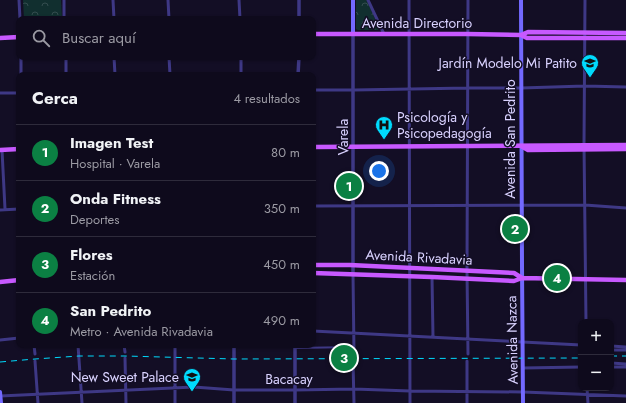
<!DOCTYPE html>
<html lang="es">
<head>
<meta charset="utf-8">
<style>
	:root { --surface:#0e0a1c; --page:#171325; --text:#f1f3f6; --muted:#9b9aa3; --line:#2e2b3b; --accent:#0b8043 }
	body { margin:0; font-family:Jost,sans-serif; background:var(--page); color:var(--text) }
	.controls { position:absolute; right:12px; bottom:12px; display:grid; overflow:hidden; border-radius:8px; box-shadow:0 1px 3px #0004 }
	.controls button { width:36px; height:36px; display:grid; place-items:center; padding:0; border:0; border-bottom:1px solid var(--line); background:var(--surface); color:var(--text); font:20px sans-serif }
	.you { position:absolute; left:379px; top:171px; width:14px; height:14px; margin:-10px; border:3px solid #fff; border-radius:50%; background:#1a73e8; box-shadow:0 0 0 6px #1a73e833 }
	.badge { display:grid; place-items:center; width:26px; height:26px; border-radius:50%; background:var(--accent); color:#fff; font-size:13px; font-weight:700 }
	.pin { position:absolute; translate:-50% -50%; border:2px solid #fff; box-shadow:0 1px 4px #0006 }
	.list { margin:0; padding:0; list-style:none }
	h2 { display:flex; justify-content:space-between; align-items:center; height:52px; margin:0; padding:0 16px; font-size:17px }
	h2 small { font-size:13px; font-weight:400; color:var(--muted) }
	.list li { display:grid; grid-template-columns:26px 1fr auto; gap:12px; align-items:center; box-sizing:border-box; height:56px; padding:0 16px; border-top:1px solid var(--line) }
	.list b { display:block; font-size:15px; white-space:nowrap }
	.list p { margin:0; font-size:13px; white-space:nowrap; color:var(--muted) }
	.list em { font-size:13px; font-style:normal; color:var(--muted) }
	.icon { flex:none; width:22px; height:22px; fill:none; stroke:currentColor; stroke-width:2; stroke-linecap:round; stroke-linejoin:round }
	.map { position:relative; flex:none; width:626px; height:403px; overflow:hidden }
	.search { position:absolute; background:var(--surface); box-shadow:0 1px 3px #0004; left:16px; top:16px; width:300px; height:44px; display:flex; align-items:center; gap:10px; box-sizing:border-box; padding:0 14px; border-radius:8px; color:var(--muted); font-size:15px }
	.panel { position:absolute; background:var(--surface); box-shadow:0 1px 3px #0004; left:16px; top:72px; width:300px; height:276px; border-radius:8px }
	.map>svg:first-child { display:block }
	.forest { fill:url(#forest-crowns) }
	.lines { fill:none; stroke-linecap:round; stroke-linejoin:round }
	.pedestrian { stroke:#3e3885; stroke-width:2 }
	.minor { stroke:#3e3885; stroke-width:3 }
	.tertiary { stroke:#3e3885; stroke-width:3.5 }
	.secondary { stroke:#7369ff; stroke-width:4 }
	.primary { stroke:#c759ff; stroke-width:4.5 }
	.rail { stroke:#00dafd; stroke-width:1; stroke-dasharray:6 5; stroke-linecap:butt }
	.labels { text-anchor:middle; dominant-baseline:central; stroke-width:3; stroke-linejoin:round; paint-order:stroke }
	.street-label { font-size:14px; fill:#d9d2ff; stroke:#130e25 }
	.poi-label { font-size:14px; fill:#d9d2ff; stroke:#130e25; text-anchor:end }
</style>
</head>
<body>
<div class="map">
<svg width="626" height="403" viewBox="0 0 626 403">
	<defs>
		<pattern id="forest-crowns" width="20" height="18" patternUnits="userSpaceOnUse"><rect width="20" height="18" fill="#112f2f"/><path d="M2 6a3 3 0 1 1 6 0M12 15a3 3 0 1 1 6 0" fill="none" stroke="#334c4e"/></pattern>
	</defs>
	<rect width="100%" height="100%" fill="#130e25"/>
	<path class="forest" d="M23 0H61L62 19H24Z
		M356 0H367L379 28 378 30H358L356 29Z"/>
	<g class="lines">
		<path class="pedestrian" d="M295 348 354 347"/>
		<path class="minor" d="M19 0 20 19
			M64 0V19
			M113 0 114 19
			M168 0 169 19
			M239 0 240 19
			M368 0 384 34
			M409 0 410 403
			M468 0 467 271 468 354
			M585 0 584 144 586 322
			M21 57V75
			M66 57V75
			M114 57 115 75
			M169 57 170 75
			M241 75V57
			M313 90H354L468 88H521L585 86 626 87
			M0 93H19
			M2 150 5 209
			M313 206 585 205 626 208
			M0 210 19 209
			M353 274 354 353
			M432 277 433 337
			M313 331 581 345
			M0 340 19 338
			M34 345 35 354
			M78 345 82 403
			M124 345 125 352
			M175 345V403
			M611 346 626 347
			M611 350H626
			M125 358 126 403
			M35 361 38 403
			M467 361V403
			M353 362 354 403
			M611 363 626 364
			M611 367H626
			M523 368 581 367
			M587 388 588 403
			M0 396 194 387 234 390H295L354 389 410 391 523 392 626 396"/>
		<path class="tertiary" d="M299 0V19
			M298 75 299 57
			M353 274V34
			M234 403V345
			M295 403V345"/>
		<path class="secondary" d="M521 0 522 266 523 403
			M353 34V0
			M0 392 1 403"/>
		<path class="primary" d="M313 34H467L521 35 527 38H626
			M521 35 528 32 626 33
			M0 38 19 37
			M521 146 528 150 626 149
			M313 147 626 145
			M0 150 19 149
			M313 265H350L514 273 522 278
			M313 273 432 277 514 281 522 278 626 280
			M0 282 19 280"/>
		<path class="rail" d="M611 356H626
			M0 362 35 359 79 356H125L234 359 581 358"/>
	</g>
	<defs>
		<symbol id="school-pin" viewBox="-11 -11 22 30"><path d="M0 17L-7.5 6A9.5 9.5 0 1 1 7.5 6Z" fill="#00dafd" stroke="#130e25"/><path d="M0-5L7-2L0 1L-7-2ZM-4 1L0 2.5L4 1V4Q0 6-4 4Z" fill="#111"/></symbol>
		<symbol id="hospital-pin" viewBox="-11 -11 22 30"><path d="M0 17L-7.5 6A9.5 9.5 0 1 1 7.5 6Z" fill="#00dafd" stroke="#130e25"/><path d="M-5-5h3v3.5h4V-5h3V5h-3V1.5h-4V5h-3Z" fill="#111"/></symbol>
	</defs>
	<g fill-rule="evenodd">
		<use href="#school-pin" x="580" y="53" width="20" height="27"/>
		<use href="#hospital-pin" x="374" y="115" width="20" height="27"/>
		<use href="#school-pin" x="182" y="367" width="20" height="27"/>
	</g>
	<g class="labels">
		<g class="street-label">
			<text x="417" y="23">Avenida Directorio</text>
			<text transform="translate(343 137) rotate(-90)">Varela</text>
			<text transform="translate(510 139) rotate(-90)">Avenida San Pedrito</text>
			<text transform="translate(419 257) rotate(3)">Avenida Rivadavia</text>
			<text transform="translate(512 340) rotate(-91)">Avenida Nazca</text>
			<text x="289" y="379">Bacacay</text>
		</g>
		<g class="poi-label">
			<text x="577" y="63">Jardín Modelo Mi Patito</text>
			<text x="397" y="117" text-anchor="start">Psicología y<tspan x="397" dy="16">Psicopedagogía</tspan></text>
			<text x="179" y="377">New Sweet Palace</text>
		</g>
	</g>
</svg>
<div class="controls">
<button>+</button>
<button>−</button>
</div>
<div class="you"></div>
<div class="pin badge" style="left:349px;top:186px">1</div>
<div class="pin badge" style="left:515px;top:229px">2</div>
<div class="pin badge" style="left:344px;top:358px">3</div>
<div class="pin badge" style="left:557px;top:278px">4</div>
<div class="search"><svg class="icon" aria-label="search" viewBox="0 0 24 24"><circle cx="10" cy="10" r="6"/><path d="M15 15l6 6"/></svg>Buscar aquí</div>
<section class="panel">
<h2>Cerca<small>4 resultados</small></h2>
<ul class="list">
<li><span class="badge">1</span><div><b>Imagen Test</b><p>Hospital · Varela</p></div><em>80 m</em></li>
<li><span class="badge">2</span><div><b>Onda Fitness</b><p>Deportes</p></div><em>350 m</em></li>
<li><span class="badge">3</span><div><b>Flores</b><p>Estación</p></div><em>450 m</em></li>
<li><span class="badge">4</span><div><b>San Pedrito</b><p>Metro · Avenida Rivadavia</p></div><em>490 m</em></li>
</ul>
</section>
</div>
</body>
</html>
